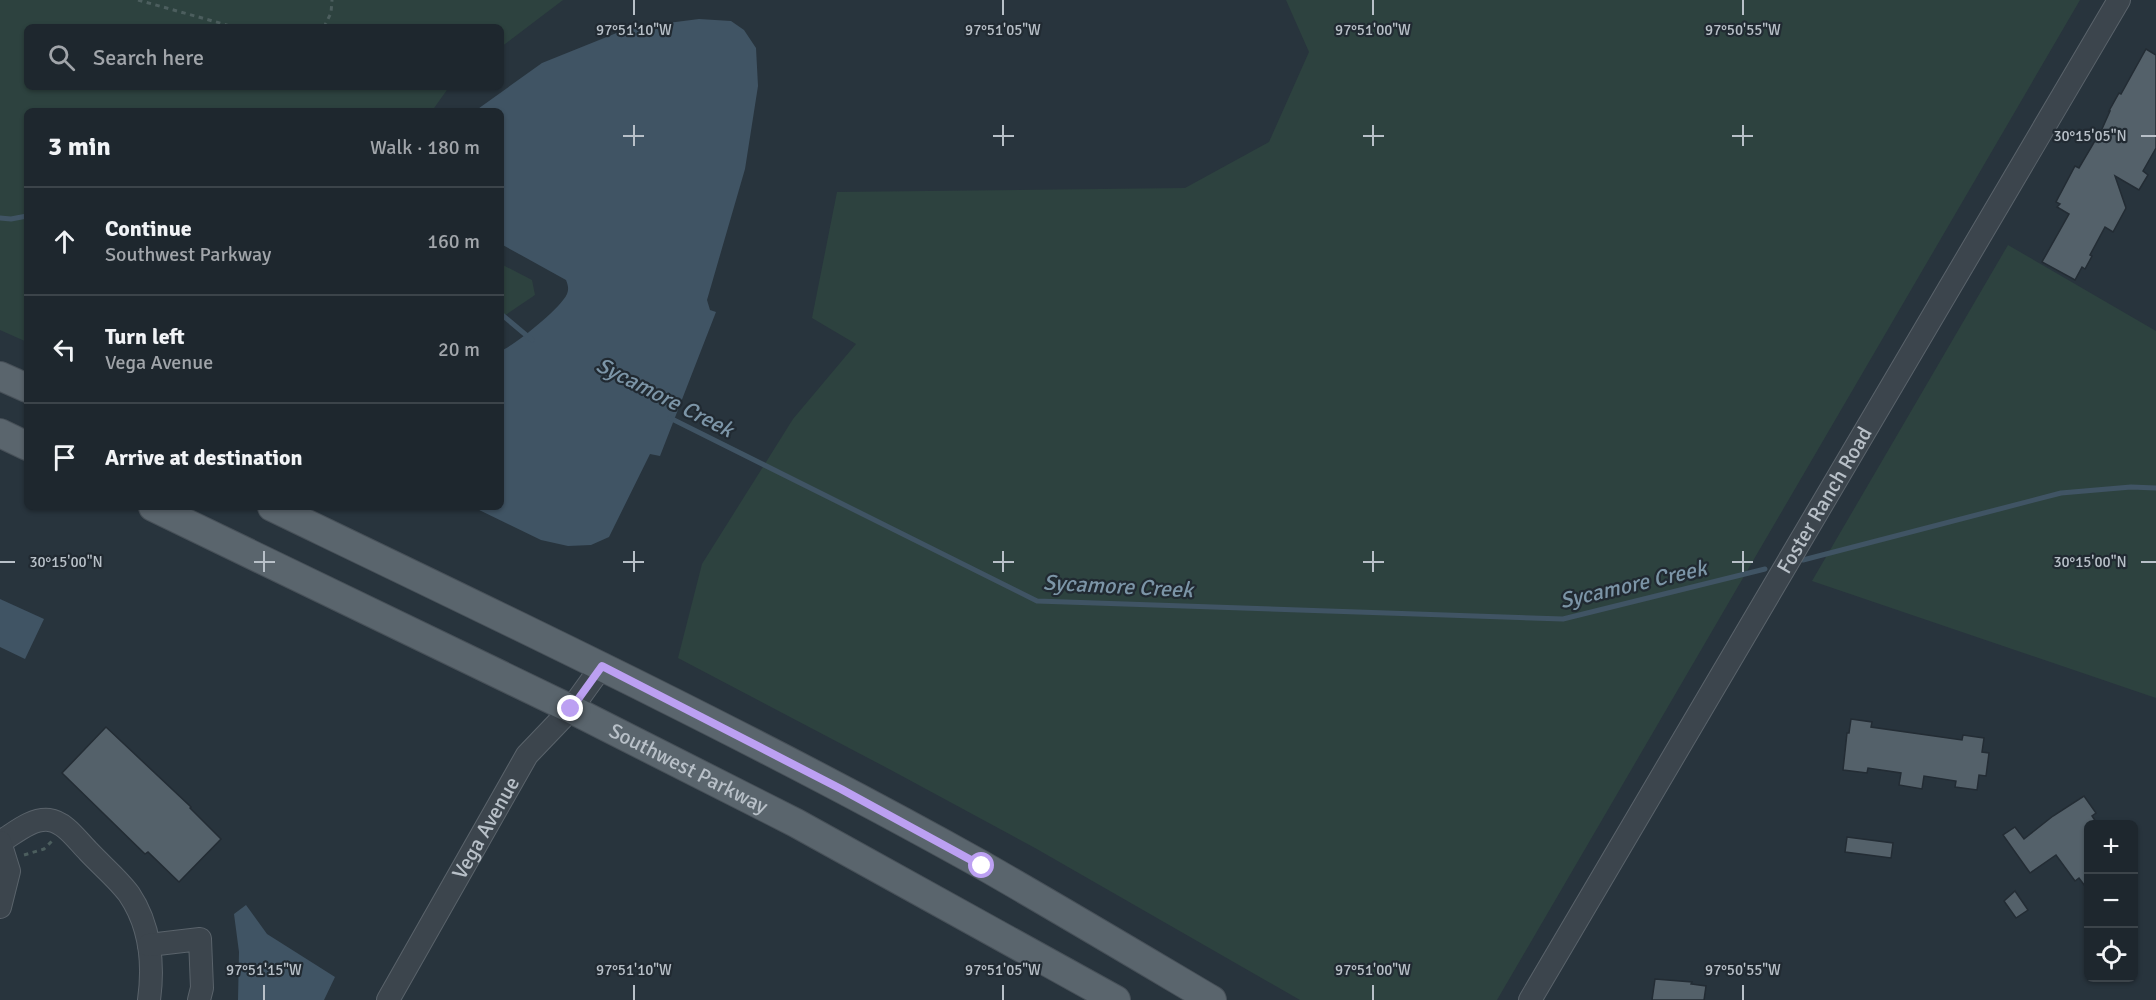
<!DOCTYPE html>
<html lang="en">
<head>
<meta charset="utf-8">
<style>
	:root { --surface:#1e272e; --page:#262f36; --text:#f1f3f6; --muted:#a1a5aa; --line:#3c444a }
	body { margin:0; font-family:Signika,sans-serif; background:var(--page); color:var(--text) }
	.controls { position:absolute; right:18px; bottom:18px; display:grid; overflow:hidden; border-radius:9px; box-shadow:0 2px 4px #0004 }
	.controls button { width:54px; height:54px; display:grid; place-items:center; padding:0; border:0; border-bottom:2px solid var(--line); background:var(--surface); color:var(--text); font:30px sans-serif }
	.stop { position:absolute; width:18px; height:18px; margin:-14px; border:4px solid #bca0f2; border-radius:50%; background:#fff }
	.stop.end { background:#bca0f2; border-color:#fff; box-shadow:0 2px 6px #0008 }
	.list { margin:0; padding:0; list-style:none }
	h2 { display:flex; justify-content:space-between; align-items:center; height:78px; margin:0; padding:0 24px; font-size:26px }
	h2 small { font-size:20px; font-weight:400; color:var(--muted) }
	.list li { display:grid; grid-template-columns:39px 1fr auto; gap:18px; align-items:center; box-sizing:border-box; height:108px; padding:0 24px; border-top:2px solid var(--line) }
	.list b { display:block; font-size:22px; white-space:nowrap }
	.list p { margin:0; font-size:20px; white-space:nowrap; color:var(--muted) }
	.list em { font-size:20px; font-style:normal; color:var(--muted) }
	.icon { flex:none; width:33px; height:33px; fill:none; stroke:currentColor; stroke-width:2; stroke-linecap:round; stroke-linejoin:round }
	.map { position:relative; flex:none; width:2156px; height:1000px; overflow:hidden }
	.search { position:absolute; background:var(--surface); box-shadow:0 2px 4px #0004; left:24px; top:24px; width:480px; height:66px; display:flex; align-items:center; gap:15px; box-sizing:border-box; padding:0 21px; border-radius:9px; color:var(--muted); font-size:22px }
	.panel { position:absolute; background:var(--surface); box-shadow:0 2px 4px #0004; left:24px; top:108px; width:480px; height:402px; border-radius:9px }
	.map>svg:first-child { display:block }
	.green { fill:#2d423f }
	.water { fill:#405464 }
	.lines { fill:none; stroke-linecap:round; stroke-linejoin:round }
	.stream { stroke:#405464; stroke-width:5 }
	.building { fill:#54616a; stroke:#232c34; stroke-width:1.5 }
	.minor-casing { stroke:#5a636b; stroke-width:24 }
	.major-casing { stroke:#485159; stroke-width:30 }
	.path { stroke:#4c5e5e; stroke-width:3; stroke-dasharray:4.5 4.5; stroke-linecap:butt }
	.minor { stroke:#3c454d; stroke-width:22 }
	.major { stroke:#5a656d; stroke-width:28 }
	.route { stroke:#bca0f2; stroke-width:8 }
	.ticks { fill:none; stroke:#b8c0c8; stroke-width:2 }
	.labels { text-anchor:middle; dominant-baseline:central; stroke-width:4.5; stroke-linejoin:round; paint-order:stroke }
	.street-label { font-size:21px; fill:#b8c0c8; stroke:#212a32 }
	.water-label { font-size:22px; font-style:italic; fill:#7c95a7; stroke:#212a32 }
	.ticks-label { font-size:15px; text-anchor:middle; fill:#b8c0c8; stroke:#212a32; stroke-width:4.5; stroke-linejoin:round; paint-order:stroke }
</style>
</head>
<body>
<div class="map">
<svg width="2156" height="1000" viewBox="0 0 2156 1000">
	<rect width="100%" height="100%" fill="#28343d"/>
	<path class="green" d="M0 0H563L501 47V27H27V87H449L432 111H27V342L0 330Z
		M1286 0H2080L1497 1000H1300L1035 848 889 769 678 658 702 564 793 419 856 344 812 318 837 192 1185 188 1269 142 1309 52Z
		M2008 245 2156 331V698L1812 581Z
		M501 264 532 280 535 295 501 318Z"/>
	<path class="water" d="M699 19 731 21 744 30 756 48 758 86 745 169 707 300 710 310 716 312 660 456 650 454 609 537 591 545 568 546 541 540 473 507H501V351C516 344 560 309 567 294 569 289 568 285 566 280L501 244V111H475L542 63 629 28Z
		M0 599 44 619 25 659 0 647Z
		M246 905 267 934 335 977 324 1000H238L239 952 234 914Z"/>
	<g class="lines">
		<path class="stream" d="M0 218 11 219 27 216
			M501 314 532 340
			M670 418 1037 601 1563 619 1765 569
			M1803 560 2061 493 2131 487 2156 488"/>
	</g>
	<path class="building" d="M2146 49 2156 55V148L2143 171 2148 175 2139 190 2115 176 2126 208 2113 232 2105 227 2090 255 2092 256 2085 269 2082 267 2075 280 2042 262 2069 214 2057 207 2060 204 2056 202 2075 166 2079 168 2102 129 2110 111H2109L2119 93 2121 94Z
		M1851 719 1872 722 1871 727 1962 740 1963 735 1984 738 1982 752 1989 753 1986 776 1979 775 1977 790 1955 787 1956 781 1924 776 1922 789 1899 785 1901 773 1868 768 1867 773 1843 770 1847 733H1849Z
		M106 727 191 807 190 808 221 839 179 882 148 852 145 854 62 773Z
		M2084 796 2096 813 2092 816 2098 825H2088V890L2079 878 2075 881 2056 855 2030 873 2003 835 2015 827 2024 839 2053 816Z
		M1847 837 1893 843 1891 858 1845 852Z
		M2015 891 2028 910 2016 918 2004 901Z
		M1655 979 1692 982 1691 984 1706 986 1704 1000H1652Z"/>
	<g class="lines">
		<defs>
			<g id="minor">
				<path d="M0 842C14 834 31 818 49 820 65 822 77 840 88 851 101 865 118 879 129 894 150 925 154 964 149 1000"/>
				<path d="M0 907 9 871 0 842"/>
				<path d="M149 945 200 939 202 988 199 1000"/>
				<path id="s1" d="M388 1000 527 755 571 709 602 666"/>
				<path id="s2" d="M1530 1000 2119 0"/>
			</g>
			<g id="major">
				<path d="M0 376 27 388"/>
				<path d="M0 433 27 446"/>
				<path id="s3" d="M153 507 571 709 796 823 1116 1000"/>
				<path d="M272 507C511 622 751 736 982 865 1059 909 1136 955 1212 1000"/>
			</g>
		</defs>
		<use href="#minor" class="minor-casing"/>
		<use href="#major" class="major-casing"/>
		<path class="path" d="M138 0 234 27
			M324 27 331 13 332 0
			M24 855 44 849 52 841"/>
		<use href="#minor" class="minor"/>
		<use href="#major" class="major"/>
	</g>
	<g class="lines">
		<path class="route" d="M571 709 602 666 841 789 982 866"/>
	</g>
	<path class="ticks" d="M634 0V15M1003 0V15M1373 0V15M1743 0V15M634 125V146M1003 125V146M1373 125V146M1743 125V146M623 136H644M993 136H1014M1363 136H1384M1732 136H1753M2141 136H2156M264 551V572M634 551V572M1003 551V572M1373 551V572M1743 551V572M0 562H15M254 562H275M623 562H644M993 562H1014M1363 562H1384M1732 562H1753M2141 562H2156M264 985V1000M634 985V1000M1003 985V1000M1373 985V1000M1743 985V1000"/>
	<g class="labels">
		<g class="street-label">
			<text stroke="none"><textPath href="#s2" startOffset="580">Foster Ranch Road</textPath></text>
			<text stroke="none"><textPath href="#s3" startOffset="596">Southwest Parkway</textPath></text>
			<text stroke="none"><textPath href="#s1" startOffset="198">Vega Avenue</textPath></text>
		</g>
		<g class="water-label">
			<text transform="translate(665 397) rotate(27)">Sycamore Creek</text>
			<text transform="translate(1633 584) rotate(-13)">Sycamore Creek</text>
			<text transform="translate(1118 586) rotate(3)">Sycamore Creek</text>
		</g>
	</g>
	<g class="ticks-label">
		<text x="634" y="35">97°51'10"W</text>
		<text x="1003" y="35">97°51'05"W</text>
		<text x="1373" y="35">97°51'00"W</text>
		<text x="1743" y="35">97°50'55"W</text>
		<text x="2090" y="141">30°15'05"N</text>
		<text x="66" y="567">30°15'00"N</text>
		<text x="2090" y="567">30°15'00"N</text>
		<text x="264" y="975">97°51'15"W</text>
		<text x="634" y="975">97°51'10"W</text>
		<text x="1003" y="975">97°51'05"W</text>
		<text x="1373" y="975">97°51'00"W</text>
		<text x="1743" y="975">97°50'55"W</text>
	</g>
</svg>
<div class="controls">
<button>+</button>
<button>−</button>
<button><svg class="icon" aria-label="locate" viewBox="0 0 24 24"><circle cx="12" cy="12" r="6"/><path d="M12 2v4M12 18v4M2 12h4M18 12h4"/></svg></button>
</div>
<div class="stop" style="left:982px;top:866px"></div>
<div class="stop end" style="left:571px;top:709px"></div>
<div class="search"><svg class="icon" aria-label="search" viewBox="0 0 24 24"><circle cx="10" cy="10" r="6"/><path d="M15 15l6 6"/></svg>Search here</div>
<section class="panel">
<h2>3 min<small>Walk · 180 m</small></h2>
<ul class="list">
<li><svg class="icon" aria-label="ahead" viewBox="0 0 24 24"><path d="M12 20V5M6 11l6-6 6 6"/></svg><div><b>Continue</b><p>Southwest Parkway</p></div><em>160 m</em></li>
<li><svg class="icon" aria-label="left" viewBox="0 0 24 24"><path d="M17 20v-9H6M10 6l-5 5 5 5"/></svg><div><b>Turn left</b><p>Vega Avenue</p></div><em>20 m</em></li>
<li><svg class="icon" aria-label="arrive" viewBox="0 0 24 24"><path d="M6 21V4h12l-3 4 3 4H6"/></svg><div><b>Arrive at destination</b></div></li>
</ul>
</section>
</div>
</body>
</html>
